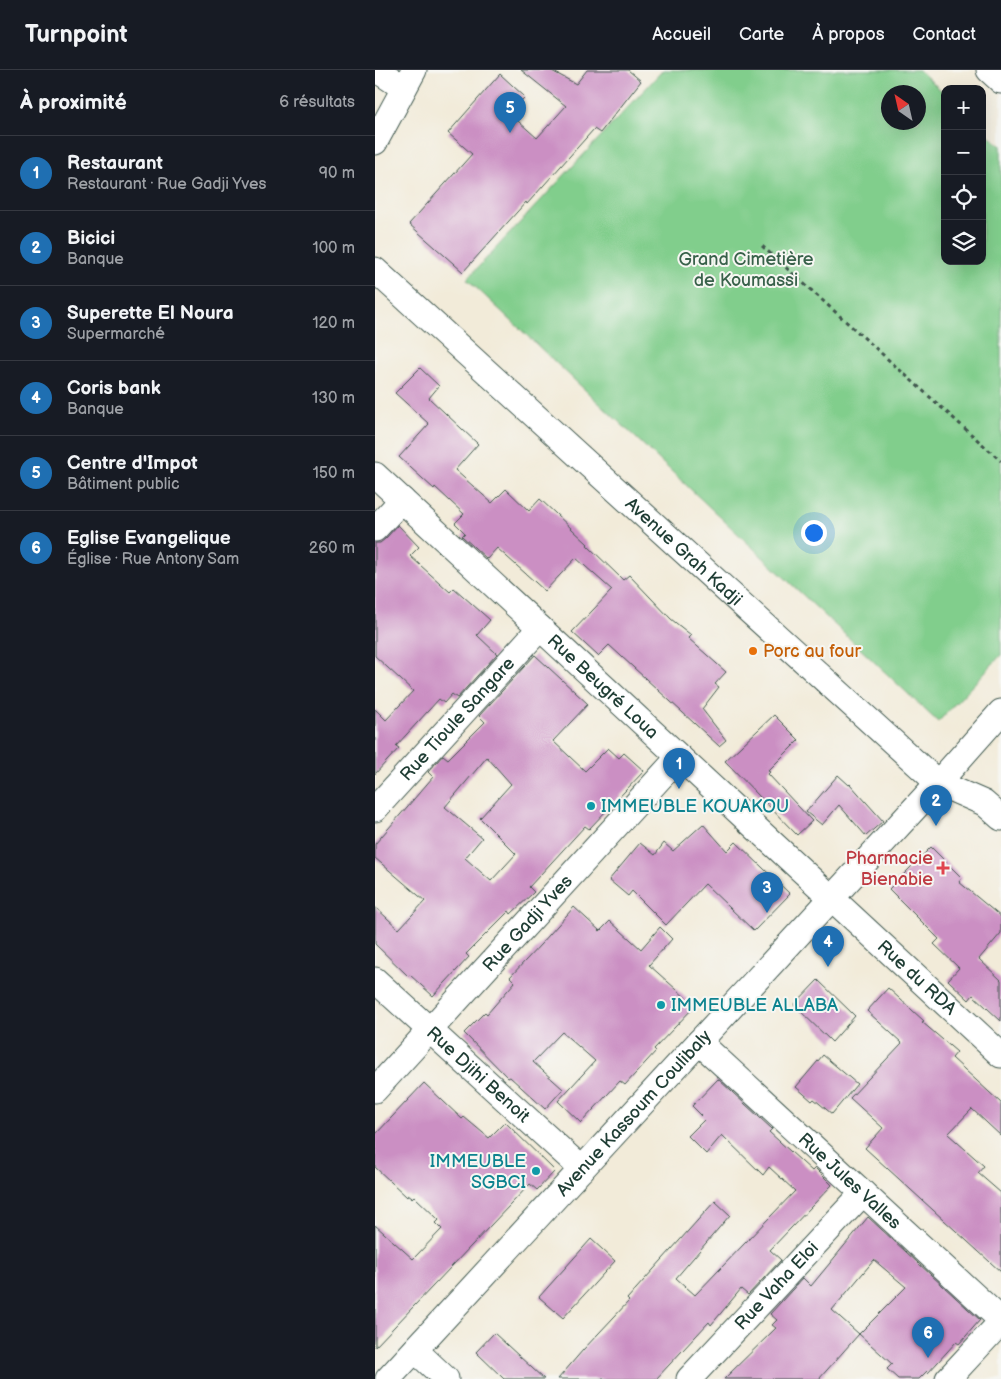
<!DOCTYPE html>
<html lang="fr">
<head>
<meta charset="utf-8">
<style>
	:root { --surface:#171b24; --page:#20242c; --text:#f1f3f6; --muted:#9ea1a6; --line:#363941; --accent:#1f6fb2 }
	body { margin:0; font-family:"Balsamiq Sans",sans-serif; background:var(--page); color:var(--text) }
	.controls { position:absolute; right:15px; top:15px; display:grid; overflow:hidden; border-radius:10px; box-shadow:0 5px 20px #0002 }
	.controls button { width:45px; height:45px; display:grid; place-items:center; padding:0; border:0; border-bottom:1px solid var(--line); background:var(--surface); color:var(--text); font:25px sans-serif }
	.compass { position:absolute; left:506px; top:15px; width:45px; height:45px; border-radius:50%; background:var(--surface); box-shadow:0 5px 20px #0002; rotate:326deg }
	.you { position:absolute; left:438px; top:462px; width:18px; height:18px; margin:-12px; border:4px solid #fff; border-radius:50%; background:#1a73e8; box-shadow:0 0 0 8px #1a73e833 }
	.badge { display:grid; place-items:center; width:32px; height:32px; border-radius:50%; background:var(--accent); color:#fff; font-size:16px; font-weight:700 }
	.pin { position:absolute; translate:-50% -41px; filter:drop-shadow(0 1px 2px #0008) }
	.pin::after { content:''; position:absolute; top:26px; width:18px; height:15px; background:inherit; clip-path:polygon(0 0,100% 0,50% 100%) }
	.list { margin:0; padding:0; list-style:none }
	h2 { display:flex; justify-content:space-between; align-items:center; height:65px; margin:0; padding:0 20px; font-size:21px }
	h2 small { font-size:16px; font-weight:400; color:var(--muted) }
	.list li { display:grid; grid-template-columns:32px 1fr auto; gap:15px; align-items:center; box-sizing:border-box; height:75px; padding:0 20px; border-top:1px solid var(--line) }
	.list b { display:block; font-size:19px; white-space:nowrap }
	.list p { margin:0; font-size:16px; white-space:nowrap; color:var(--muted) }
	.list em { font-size:16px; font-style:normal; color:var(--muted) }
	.icon { flex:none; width:28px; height:28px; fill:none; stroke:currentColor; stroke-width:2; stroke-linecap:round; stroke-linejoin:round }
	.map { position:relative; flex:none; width:626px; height:1309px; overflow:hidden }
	header { display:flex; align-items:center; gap:30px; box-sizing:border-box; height:70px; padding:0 25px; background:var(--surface); border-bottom:1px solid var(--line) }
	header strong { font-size:24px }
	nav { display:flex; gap:28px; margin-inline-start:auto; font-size:18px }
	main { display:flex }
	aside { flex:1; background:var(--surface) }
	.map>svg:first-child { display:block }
	.green { fill:#81ce8c; stroke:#508660; fill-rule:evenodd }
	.building { fill:#cb8fc3; fill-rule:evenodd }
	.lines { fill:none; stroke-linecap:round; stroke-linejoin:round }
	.minor-casing { stroke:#3f574d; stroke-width:27 }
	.path { stroke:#3f574d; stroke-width:3; stroke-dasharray:4 4; stroke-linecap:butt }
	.minor { stroke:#fff; stroke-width:25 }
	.food-dot { fill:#e8710a; stroke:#f6f6f2; stroke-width:2 }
	.culture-dot { fill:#0f9aa8; stroke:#f6f6f2; stroke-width:2 }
	.health-dot { fill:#e0444e; stroke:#f6f6f2; stroke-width:2 }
	.labels { text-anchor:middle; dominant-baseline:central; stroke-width:4; stroke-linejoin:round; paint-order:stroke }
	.park-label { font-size:18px; fill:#38614a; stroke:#f6f6f2 }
	.street-label { font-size:18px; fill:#1f3d34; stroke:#f6f6f2 }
	.food-label { font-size:18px; fill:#c56008; stroke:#f6f6f2; text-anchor:start }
	.culture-label { font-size:18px; fill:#0d838f; stroke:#f6f6f2; text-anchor:start }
	.health-label { font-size:18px; fill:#be3a42; stroke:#f6f6f2; text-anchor:end }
</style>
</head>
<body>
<header>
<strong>Turnpoint</strong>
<nav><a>Accueil</a><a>Carte</a><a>À propos</a><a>Contact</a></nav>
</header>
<main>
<aside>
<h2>À proximité<small>6 résultats</small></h2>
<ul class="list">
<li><span class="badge">1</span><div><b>Restaurant</b><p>Restaurant · Rue Gadji Yves</p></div><em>90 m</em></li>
<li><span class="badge">2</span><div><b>Bicici</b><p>Banque</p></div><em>100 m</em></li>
<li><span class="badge">3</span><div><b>Superette El Noura</b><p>Supermarché</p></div><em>120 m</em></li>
<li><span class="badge">4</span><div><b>Coris bank</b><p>Banque</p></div><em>130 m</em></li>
<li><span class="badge">5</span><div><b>Centre d'Impot</b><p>Bâtiment public</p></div><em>150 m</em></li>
<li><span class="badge">6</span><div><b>Eglise Evangelique</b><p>Église · Rue Antony Sam</p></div><em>260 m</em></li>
</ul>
</aside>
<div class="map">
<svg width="626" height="1309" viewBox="0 0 626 1309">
	<rect width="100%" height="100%" fill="#f6f6f2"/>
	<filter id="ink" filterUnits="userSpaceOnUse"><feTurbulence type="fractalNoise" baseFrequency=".02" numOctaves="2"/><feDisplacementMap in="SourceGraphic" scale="10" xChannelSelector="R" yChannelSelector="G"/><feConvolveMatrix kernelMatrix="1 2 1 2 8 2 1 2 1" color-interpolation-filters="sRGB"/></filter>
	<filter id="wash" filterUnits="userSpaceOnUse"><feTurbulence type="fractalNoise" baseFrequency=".0096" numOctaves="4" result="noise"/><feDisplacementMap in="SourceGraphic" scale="20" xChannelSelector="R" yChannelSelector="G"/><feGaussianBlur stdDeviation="1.12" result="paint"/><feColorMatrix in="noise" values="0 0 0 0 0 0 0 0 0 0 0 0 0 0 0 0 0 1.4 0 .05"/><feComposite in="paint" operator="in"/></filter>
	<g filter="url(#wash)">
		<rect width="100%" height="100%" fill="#f2ebd9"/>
		<path class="green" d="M288 0H544L570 24V191H607V59L626 76V585L563 652 92 209ZM514 22H544V52H514Z"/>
		<g id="blocks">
			<path class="building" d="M146 0H175L201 14 212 0H253L266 11 225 63 219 59 152 134 151 132 88 202 34 154 97 84 73 63 125 4 150 27 134 43 162 68 191 36Z
				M45 298 64 316 54 328 103 374 80 400 117 433 131 419 154 441 165 429 213 474 212 475 248 510 254 505 296 549 316 565 313 568 351 602 340 614 344 617 327 639 351 670 344 676 234 575 223 586 197 562 237 520 201 488 170 521 122 478 112 489 87 466 90 463 80 453 89 444 60 417 59 419 24 387 54 354 20 323Z
				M23 455 44 477 35 486 75 522 79 518 115 550 102 565 122 584 82 628 77 624 69 633 64 629 21 676 24 678 0 704V639L11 650 38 621 0 586V473H5L10 469Z
				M160 585 213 634 178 671 210 701 233 678 244 688 249 683 269 701 214 759 210 756 154 817 159 822 136 844 134 841 91 884 94 887 58 926 35 905 33 906 0 874V837L24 859 50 831 0 788V774L58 707 53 702 68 685 73 689 110 652 104 646ZM112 687 136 714 105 748 141 784 116 811 90 788 107 768 70 737Z
				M399 645 424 670 393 701 395 702 393 704 437 751 422 765 350 691Z
				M463 705 474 715 475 714 508 751 491 766 464 735 447 755 431 742Z
				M328 754 352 781 361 772 415 824 379 861 330 814 291 855 257 821 253 826 234 810 265 773 280 785 289 773 298 781Z
				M556 777 587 808 584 812 626 847V863L604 889 626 910V951L598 925 594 930 573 910 584 898 559 874 564 869 514 819Z
				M199 837 225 861 235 851 266 879 285 857 297 869 274 895 320 936 279 979 281 981 250 1015 245 1011 206 1053 183 1031 220 991 187 962 158 992 188 1019 170 1039 135 1007 133 1008 89 963 110 942 112 944 140 912 135 907 166 874Z
				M443 910 480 946 457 972 419 935Z
				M513 918 549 951 547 952 582 982 577 988 626 1033V1066L597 1039 573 1064 609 1096 603 1103 626 1123V1202L490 1078 508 1058 475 1028 527 973 492 941Z
				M448 985 482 1014 457 1044 439 1029 437 1031 421 1017Z
				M343 1009 397 1059 394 1062 437 1101 440 1098 457 1115 395 1180 406 1190 373 1225 366 1219 336 1255 334 1252 281 1309H183L208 1280 254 1231 252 1229 340 1131 355 1145 301 1208 320 1225 420 1121 394 1097 388 1105 347 1065 331 1084 313 1066 330 1049 317 1036Z
				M49 1013 87 1049 89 1047 114 1068 130 1052 180 1101 162 1120 155 1114 0 1277V1155L38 1189 67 1159 61 1153 64 1150 39 1126 37 1128 33 1125 32 1127 0 1097V1065Z
				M493 1147 605 1250 584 1274 581 1272 553 1303 552 1301 544 1309H523L512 1299 517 1294 484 1264 444 1309H349L401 1258 397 1255 402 1250 395 1244 428 1208 436 1216ZM499 1190 531 1217 484 1264 457 1240Z
				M216 1169 240 1191 188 1248 164 1227Z
				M119 1263 169 1309H129L101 1282Z"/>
		</g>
	</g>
	<g filter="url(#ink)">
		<use href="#blocks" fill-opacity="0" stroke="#3f574d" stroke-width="1"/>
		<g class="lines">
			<defs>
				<g id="minor">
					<path d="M2 0 29 18"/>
					<path d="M614 0 626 11"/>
					<path d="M0 72 39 0"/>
					<path id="s1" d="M0 200 563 713 609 733 626 748"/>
					<path id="s2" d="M0 405 626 985"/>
					<path d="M0 459 27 430"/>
					<path id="s3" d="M0 739 165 558"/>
					<path id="s4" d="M0 910 207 1099"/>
					<path id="s5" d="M324 972 626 1250"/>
					<path id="s6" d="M0 1020 304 687"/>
					<path d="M40 1280 71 1309"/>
					<path id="s7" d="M13 1309 563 713 626 642"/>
					<path id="s8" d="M314 1309 488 1123"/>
					<path d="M573 1309 626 1252"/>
				</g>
			</defs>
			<use href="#minor" class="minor-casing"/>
			<path class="path" d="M387 176 626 391"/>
			<use href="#minor" class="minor"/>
		</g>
	</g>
	<circle class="food-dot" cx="378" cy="581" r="5"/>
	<g class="culture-dot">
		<circle cx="216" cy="736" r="5"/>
		<circle cx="286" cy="935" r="5"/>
		<circle cx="161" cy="1101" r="5"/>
	</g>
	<path class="health-dot" d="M565.5 790.5h5v5h5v5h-5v5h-5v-5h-5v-5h5z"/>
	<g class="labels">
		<g class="park-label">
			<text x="371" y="189">Grand Cimetière<tspan x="371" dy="21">de Koumassi</tspan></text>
		</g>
		<g class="street-label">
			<text stroke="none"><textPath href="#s1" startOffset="418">Avenue Grah Kadji</textPath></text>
			<text stroke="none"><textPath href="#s2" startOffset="311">Rue Beugré Loua</textPath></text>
			<text stroke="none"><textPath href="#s3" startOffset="122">Rue Tioule Sangare</textPath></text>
			<text stroke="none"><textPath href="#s6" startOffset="226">Rue Gadji Yves</textPath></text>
			<text stroke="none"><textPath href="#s2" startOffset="739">Rue du RDA</textPath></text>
			<text stroke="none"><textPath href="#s4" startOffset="140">Rue Djihi Benoit</textPath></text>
			<text stroke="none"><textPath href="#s7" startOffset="362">Avenue Kassoum Coulibaly</textPath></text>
			<text stroke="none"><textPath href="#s5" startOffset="205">Rue Jules Valles</textPath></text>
			<text stroke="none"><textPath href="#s8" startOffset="128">Rue Vaha Eloi</textPath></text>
		</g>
		<g class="food-label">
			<text x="388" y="581">Porc au four</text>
		</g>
		<g class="culture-label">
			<text x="226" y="736">IMMEUBLE KOUAKOU</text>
			<text x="296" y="935">IMMEUBLE ALLABA</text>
			<text x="151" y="1091" text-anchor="end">IMMEUBLE<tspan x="151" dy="21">SGBCI</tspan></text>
		</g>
		<g class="health-label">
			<text x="558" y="788">Pharmacie<tspan x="558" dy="21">Bienabie</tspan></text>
		</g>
	</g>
</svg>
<div class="controls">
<button>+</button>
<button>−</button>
<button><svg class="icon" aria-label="locate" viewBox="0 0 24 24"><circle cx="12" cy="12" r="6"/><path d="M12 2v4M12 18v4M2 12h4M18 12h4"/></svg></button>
<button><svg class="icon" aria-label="layers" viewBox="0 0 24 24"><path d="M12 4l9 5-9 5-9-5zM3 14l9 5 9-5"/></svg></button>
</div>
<svg class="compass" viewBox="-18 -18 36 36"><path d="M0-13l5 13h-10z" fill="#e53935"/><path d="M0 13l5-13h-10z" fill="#9ea1a6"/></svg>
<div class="you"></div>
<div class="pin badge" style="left:304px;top:719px">1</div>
<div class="pin badge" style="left:561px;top:756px">2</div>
<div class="pin badge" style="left:392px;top:843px">3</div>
<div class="pin badge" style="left:453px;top:897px">4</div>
<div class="pin badge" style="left:135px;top:63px">5</div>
<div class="pin badge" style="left:553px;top:1288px">6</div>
</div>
</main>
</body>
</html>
